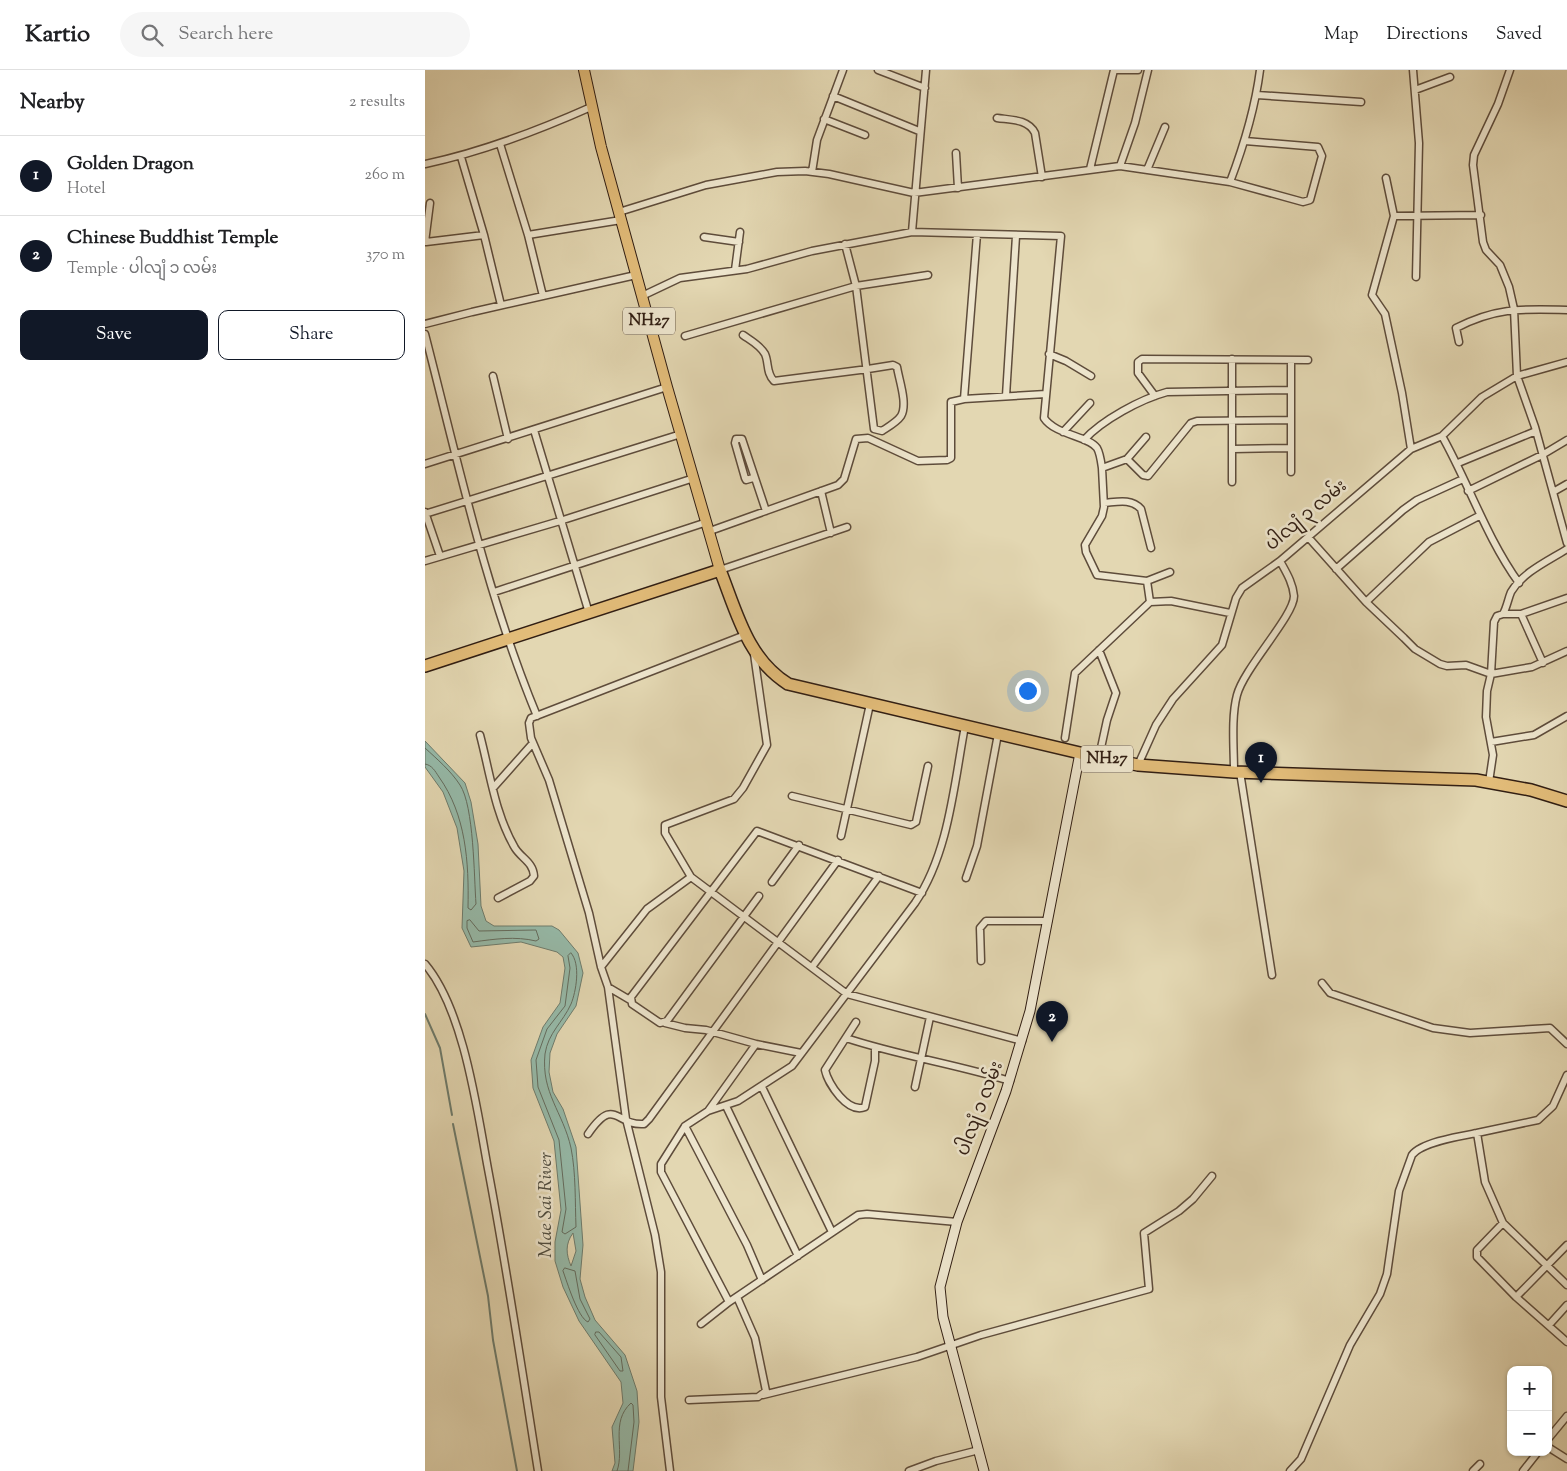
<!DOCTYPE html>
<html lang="en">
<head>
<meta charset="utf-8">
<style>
	:root { --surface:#fff; --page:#f6f6f6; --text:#202124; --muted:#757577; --line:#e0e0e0; --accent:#111827 }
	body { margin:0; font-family:"Sorts Mill Goudy","Noto Sans Myanmar",serif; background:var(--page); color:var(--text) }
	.controls { position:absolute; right:15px; bottom:15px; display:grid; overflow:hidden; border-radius:10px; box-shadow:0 1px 4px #0004 }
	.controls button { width:45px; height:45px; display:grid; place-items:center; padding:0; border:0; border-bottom:1px solid var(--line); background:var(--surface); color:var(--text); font:25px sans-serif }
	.you { position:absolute; left:602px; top:620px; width:18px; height:18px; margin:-12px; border:4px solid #fff; border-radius:50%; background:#1a73e8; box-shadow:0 0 0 8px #1a73e833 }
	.badge { display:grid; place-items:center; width:32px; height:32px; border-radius:50%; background:var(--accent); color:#fff; font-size:16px; font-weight:700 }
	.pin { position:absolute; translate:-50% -41px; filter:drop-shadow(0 1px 2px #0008) }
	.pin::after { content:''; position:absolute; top:26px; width:18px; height:15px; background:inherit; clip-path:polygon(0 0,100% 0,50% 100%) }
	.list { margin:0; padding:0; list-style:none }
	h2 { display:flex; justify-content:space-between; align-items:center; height:65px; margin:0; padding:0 20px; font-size:21px }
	h2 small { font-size:16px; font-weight:400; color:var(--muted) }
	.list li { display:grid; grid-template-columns:32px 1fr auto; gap:15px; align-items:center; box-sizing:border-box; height:80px; padding:0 20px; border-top:1px solid var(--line) }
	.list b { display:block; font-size:19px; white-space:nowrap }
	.list p { margin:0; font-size:16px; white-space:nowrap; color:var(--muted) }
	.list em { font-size:16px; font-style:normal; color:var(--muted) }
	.actions { display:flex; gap:10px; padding:15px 20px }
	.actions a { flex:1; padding:11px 0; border:1px solid var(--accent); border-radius:10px; text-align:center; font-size:18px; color:var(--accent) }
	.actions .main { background:var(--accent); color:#fff }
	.icon { flex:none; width:28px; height:28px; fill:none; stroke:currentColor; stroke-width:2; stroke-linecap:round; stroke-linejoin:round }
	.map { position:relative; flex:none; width:1142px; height:1401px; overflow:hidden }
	header { display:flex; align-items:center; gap:30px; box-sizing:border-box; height:70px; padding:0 25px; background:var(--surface); border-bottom:1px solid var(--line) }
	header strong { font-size:24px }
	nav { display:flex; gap:28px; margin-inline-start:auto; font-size:18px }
	.search { width:350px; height:45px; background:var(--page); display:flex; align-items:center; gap:12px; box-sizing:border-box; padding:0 18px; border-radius:28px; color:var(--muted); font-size:19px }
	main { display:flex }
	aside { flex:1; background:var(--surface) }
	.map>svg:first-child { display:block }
	.water { fill:#96baa9; stroke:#6e7c6d; fill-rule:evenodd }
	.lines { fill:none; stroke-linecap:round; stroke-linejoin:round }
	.shore { stroke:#646c5e; stroke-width:1 }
	.stream { stroke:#6e7c6d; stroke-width:2 }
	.street-casing { stroke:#5e4c3b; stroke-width:9 }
	.secondary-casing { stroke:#311e13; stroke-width:11 }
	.primary-casing { stroke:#311e13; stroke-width:12 }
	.highway-casing { stroke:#311e13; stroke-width:14 }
	.street { stroke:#ede5cd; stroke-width:6 }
	.secondary { stroke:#ede5cd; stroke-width:9 }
	.primary { stroke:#e2bc79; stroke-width:10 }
	.highway { stroke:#e2bc79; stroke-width:11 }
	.labels { text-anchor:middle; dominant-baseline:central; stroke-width:5; stroke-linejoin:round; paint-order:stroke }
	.shield { fill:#ede5cd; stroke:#695a4b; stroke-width:1 }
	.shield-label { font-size:16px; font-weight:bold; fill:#311e13 }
	.street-label { font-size:18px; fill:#311e13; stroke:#ede5cd }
	.water-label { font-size:19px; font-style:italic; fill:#4f4d40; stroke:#ede5cd }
</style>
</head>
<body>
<header>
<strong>Kartio</strong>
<div class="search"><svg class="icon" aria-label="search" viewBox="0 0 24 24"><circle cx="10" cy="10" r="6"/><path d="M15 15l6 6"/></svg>Search here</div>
<nav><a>Map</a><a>Directions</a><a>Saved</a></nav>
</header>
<main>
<aside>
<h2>Nearby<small>2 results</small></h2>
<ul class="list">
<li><span class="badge">1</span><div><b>Golden Dragon</b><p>Hotel</p></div><em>260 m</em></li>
<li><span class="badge">2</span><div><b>Chinese Buddhist Temple</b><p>Temple · ပါလျံ ၁ လမ်း</p></div><em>370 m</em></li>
</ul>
<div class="actions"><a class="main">Save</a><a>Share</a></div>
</aside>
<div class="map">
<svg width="1142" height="1401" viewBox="0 0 1142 1401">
	<rect width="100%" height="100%" fill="#e3d7b2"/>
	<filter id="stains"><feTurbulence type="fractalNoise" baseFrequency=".004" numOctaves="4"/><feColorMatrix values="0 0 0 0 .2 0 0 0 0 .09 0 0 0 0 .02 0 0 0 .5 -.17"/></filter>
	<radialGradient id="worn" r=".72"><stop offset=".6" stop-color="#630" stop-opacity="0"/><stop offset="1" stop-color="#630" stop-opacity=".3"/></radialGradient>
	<path class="water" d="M0 671 40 713 46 732 53 774 56 836 61 851 69 856H127L134 860 153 883 158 903 151 936 132 964 125 983 124 1002 128 1022 138 1039 151 1077 158 1175 155 1209 160 1227 170 1250 200 1285 212 1321 214 1352 208 1401H187L190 1393 187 1357 198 1333 196 1312 154 1251 138 1217 130 1191V1172L136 1140 129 1071 108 1018 106 990 118 957 135 933 140 898 138 887 132 882 96 872 46 877 37 858 39 801 32 758 18 722 0 697ZM148 1163 151 1181 146 1196C141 1184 140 1174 148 1163Z"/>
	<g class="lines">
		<path class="shore" d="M0 678C12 689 26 701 35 715 49 736 49 807 51 834L46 840 43 838C44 792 41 745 14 707 10 701 7 695 0 694
			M45 850 54 861 111 860 114 869 111 871C90 866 70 869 48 872L42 858V851Z
			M146 883C156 894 151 922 146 934 138 952 123 963 120 984 116 1023 138 1042 146 1078 151 1103 150 1132 151 1157L140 1164 137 1162 141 1139 134 1070 113 1017 111 990 122 959 140 936 145 898 143 886Z
			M140 1198 150 1201 155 1229 165 1249 163 1252C153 1248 142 1212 138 1201Z
			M171 1262H174L196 1287 198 1301H195L170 1265Z
			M192 1401C200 1379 185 1352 206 1333L208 1335 209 1352 203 1401"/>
		<path class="stream" d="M0 944 15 978 27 1045
			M28 1054 63 1226 68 1270 92 1401"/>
		<defs>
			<path id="street" d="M453 0 500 18
				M988 0 994 73 991 207
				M1085 0 1073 34 1049 85 1048 95 1058 172 1061 180 1075 195 1084 217 1089 239 1092 306 1110 357 1142 473
				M990 20 1025 7
				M832 25 936 32
				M408 26 494 61
				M572 48C586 50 603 49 610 63L617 107
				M399 49 440 65
				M75 74 103 165 118 226
				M531 83 533 118
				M36 87 59 165 76 235
				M0 94C58 82 112 61 166 37
				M695 96 710 53 723 0
				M665 99 689 0H713
				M722 100 740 57
				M387 102 392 70 418 0
				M961 108 969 146 947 225 960 244 977 323 986 379
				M805 112 878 132 885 130 897 86 893 77 820 71
				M194 142 281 115 352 102 380 101 404 104 489 123 695 96 805 112C819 75 830 39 835 0
				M969 146 1056 145
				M487 162 501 0
				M103 165 196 150
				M279 167 314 172
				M0 172 5 133
				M1 172 59 165
				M310 200 315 162
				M217 226 255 208 322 199 387 181 487 162 636 166 619 348C630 365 664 366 672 378 675 383 676 391 677 398L702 389 721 367
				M0 254 47 242 211 205
				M0 264C33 392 61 523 112 646
				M318 265C325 270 335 275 340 284 344 293 341 303 349 311L443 299 468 295 472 297C474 310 483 334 476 346 472 352 463 357 457 361L449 359 431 216 420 174
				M260 266 431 216 503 205
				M1034 272 1031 258C1072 237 1097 239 1142 240
				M624 284 641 291 666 306
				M866 290V402
				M68 306 83 369
				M581 326 591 166
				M730 326 713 303V292L717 289 883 290
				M539 329 552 164
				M109 360 164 543
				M638 362 665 333
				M1017 366C1044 414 1061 467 1094 513
				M659 370C677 350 716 329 742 322L866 320
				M808 379 866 378
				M702 389 718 405 723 406 766 353 772 351 866 350
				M1033 393 1111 361
				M0 394 242 317
				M677 398 679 437 677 446 660 475 661 482 672 505 722 511 745 502
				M328 408 321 410 320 408 310 373 311 369H317L341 441
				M807 412V289
				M396 421 406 463
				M1043 421 1117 385 1142 370
				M1128 422 1142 414
				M679 433C692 432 706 428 716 439L726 478
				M0 442 15 486
				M0 444 256 364
				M285 461 413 415 419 409 431 369 443 368 493 391 522 390 526 388V332L539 329 621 324
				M883 467 941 532 979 568 990 579 1015 594 1022 596 1041 595 1066 604 1107 597 1142 581
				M0 491 135 451 269 408
				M911 499 978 440 992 430 1038 409
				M295 500 422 457
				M722 511 725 532
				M69 522 282 452
				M941 532 1004 472 1054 446
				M1078 544H1096L1142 528
				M1096 544 1118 593
				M674 580 691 623 682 650 674 687
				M329 584 342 675 318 718 309 729 240 755V763L266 807 422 924 597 971
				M55 665C65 703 70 744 90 778 97 789 108 792 109 806L105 811 73 828
				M640 668 650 603 725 532 746 531 805 543
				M1066 672 1109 665 1142 646
				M713 695 731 655 748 629 797 575 811 528 817 518 855 491 986 379 1017 366 1057 327 1092 306 1142 292
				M809 702C809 679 806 647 812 625 819 598 869 546 869 526 868 513 861 502 855 491
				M815 702 847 905
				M1064 712 1068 685 1061 647 1062 621 1066 604 1069 552 1072 546 1078 544C1082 537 1083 529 1086 522 1098 502 1123 491 1142 479
				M68 718 108 673
				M367 726 486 755 491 752 503 696
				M416 766 445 634
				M541 808 552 776 573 664
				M347 812 374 775
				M334 826 242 951 235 953 207 934 206 927 332 761 497 823
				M556 891 555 858 561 851H623
				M0 894C39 940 52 1040 63 1099 82 1199 97 1300 113 1401
				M176 897 222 839 266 807
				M387 897 454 806
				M897 913 905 923 1008 958 1045 963 1125 958 1142 974
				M183 917 201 1049 230 1165 236 1202V1327L245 1401
				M205 930 183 917 176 897 164 843 124 710 106 668 104 653 106 648 320 565
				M431 952 400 1000C403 1014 423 1044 440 1037L450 991V977
				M240 953 260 958 281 960 331 974 376 983
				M421 968C475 986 531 994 585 1011
				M1142 1005 1128 1036 1113 1050 1052 1063 1060 1112 1078 1153 1142 1215
				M337 1017 407 1162
				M490 1017 505 947
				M301 1036 373 1186
				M283 1041 331 974
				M260 1056 322 1175 337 1210
				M163 1064C190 1025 190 1056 219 1054L224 1049 413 790
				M1078 1153 1052 1180V1187L1091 1227 1142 1272
				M1091 1227 1142 1175
				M304 1232 236 1102V1094L260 1056 283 1041 313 1031 367 996 490 833C524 783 529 714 540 656
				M276 1254 304 1232 433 1145 442 1144 532 1152
				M1124 1255 1142 1235
				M338 1325 492 1287 556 1265 724 1219 719 1163 754 1141 768 1129 787 1106
				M264 1330 333 1327 341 1321 330 1268 312 1227
				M1123 1369 1142 1346
				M1123 1377 1142 1389
				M484 1401 511 1391 554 1380
				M865 1401 876 1389 925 1275 955 1224 962 1204 974 1121 987 1085C997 1072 1036 1066 1052 1063
				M1048 1401 1055 1394
				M1098 1401 1113 1382"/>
			<path id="secondary" d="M559 1401 518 1247 515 1217 532 1152 581 1021 605 941 655 683"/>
			<path id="primary" d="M159 0 176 77 242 317 295 500"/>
			<path id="highway" d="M0 596 295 500C312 543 322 588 363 614L655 683 713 695 809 702 1051 710 1106 720 1142 731"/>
		</defs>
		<use href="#street" class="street-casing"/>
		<use href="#secondary" class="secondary-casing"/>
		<use href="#primary" class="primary-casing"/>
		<use href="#highway" class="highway-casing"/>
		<use href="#street" class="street"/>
		<use href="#secondary" class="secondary"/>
		<use href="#primary" class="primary"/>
		<use href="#highway" class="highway"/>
	</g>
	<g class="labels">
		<g class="shield">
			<rect x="198" y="237.5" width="52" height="27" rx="4"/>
			<rect x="656" y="675.5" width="52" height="27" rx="4"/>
		</g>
		<g class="shield-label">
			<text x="224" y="251">NH27</text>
			<text x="682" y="689">NH27</text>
		</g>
		<g class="street-label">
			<text transform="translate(882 446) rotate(-40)">ပါလျံ ၃ လမ်း</text>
			<text transform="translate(556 1039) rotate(-69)">ပါလျံ ၁ လမ်း</text>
		</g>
		<g class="water-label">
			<text transform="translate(121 1135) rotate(-90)">Mae Sai River</text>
		</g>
	</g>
	<rect width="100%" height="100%" filter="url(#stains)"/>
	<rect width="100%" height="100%" fill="url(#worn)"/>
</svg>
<div class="controls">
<button>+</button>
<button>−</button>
</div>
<div class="you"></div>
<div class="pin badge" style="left:836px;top:713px">1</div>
<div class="pin badge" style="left:627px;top:972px">2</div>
</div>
</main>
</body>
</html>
